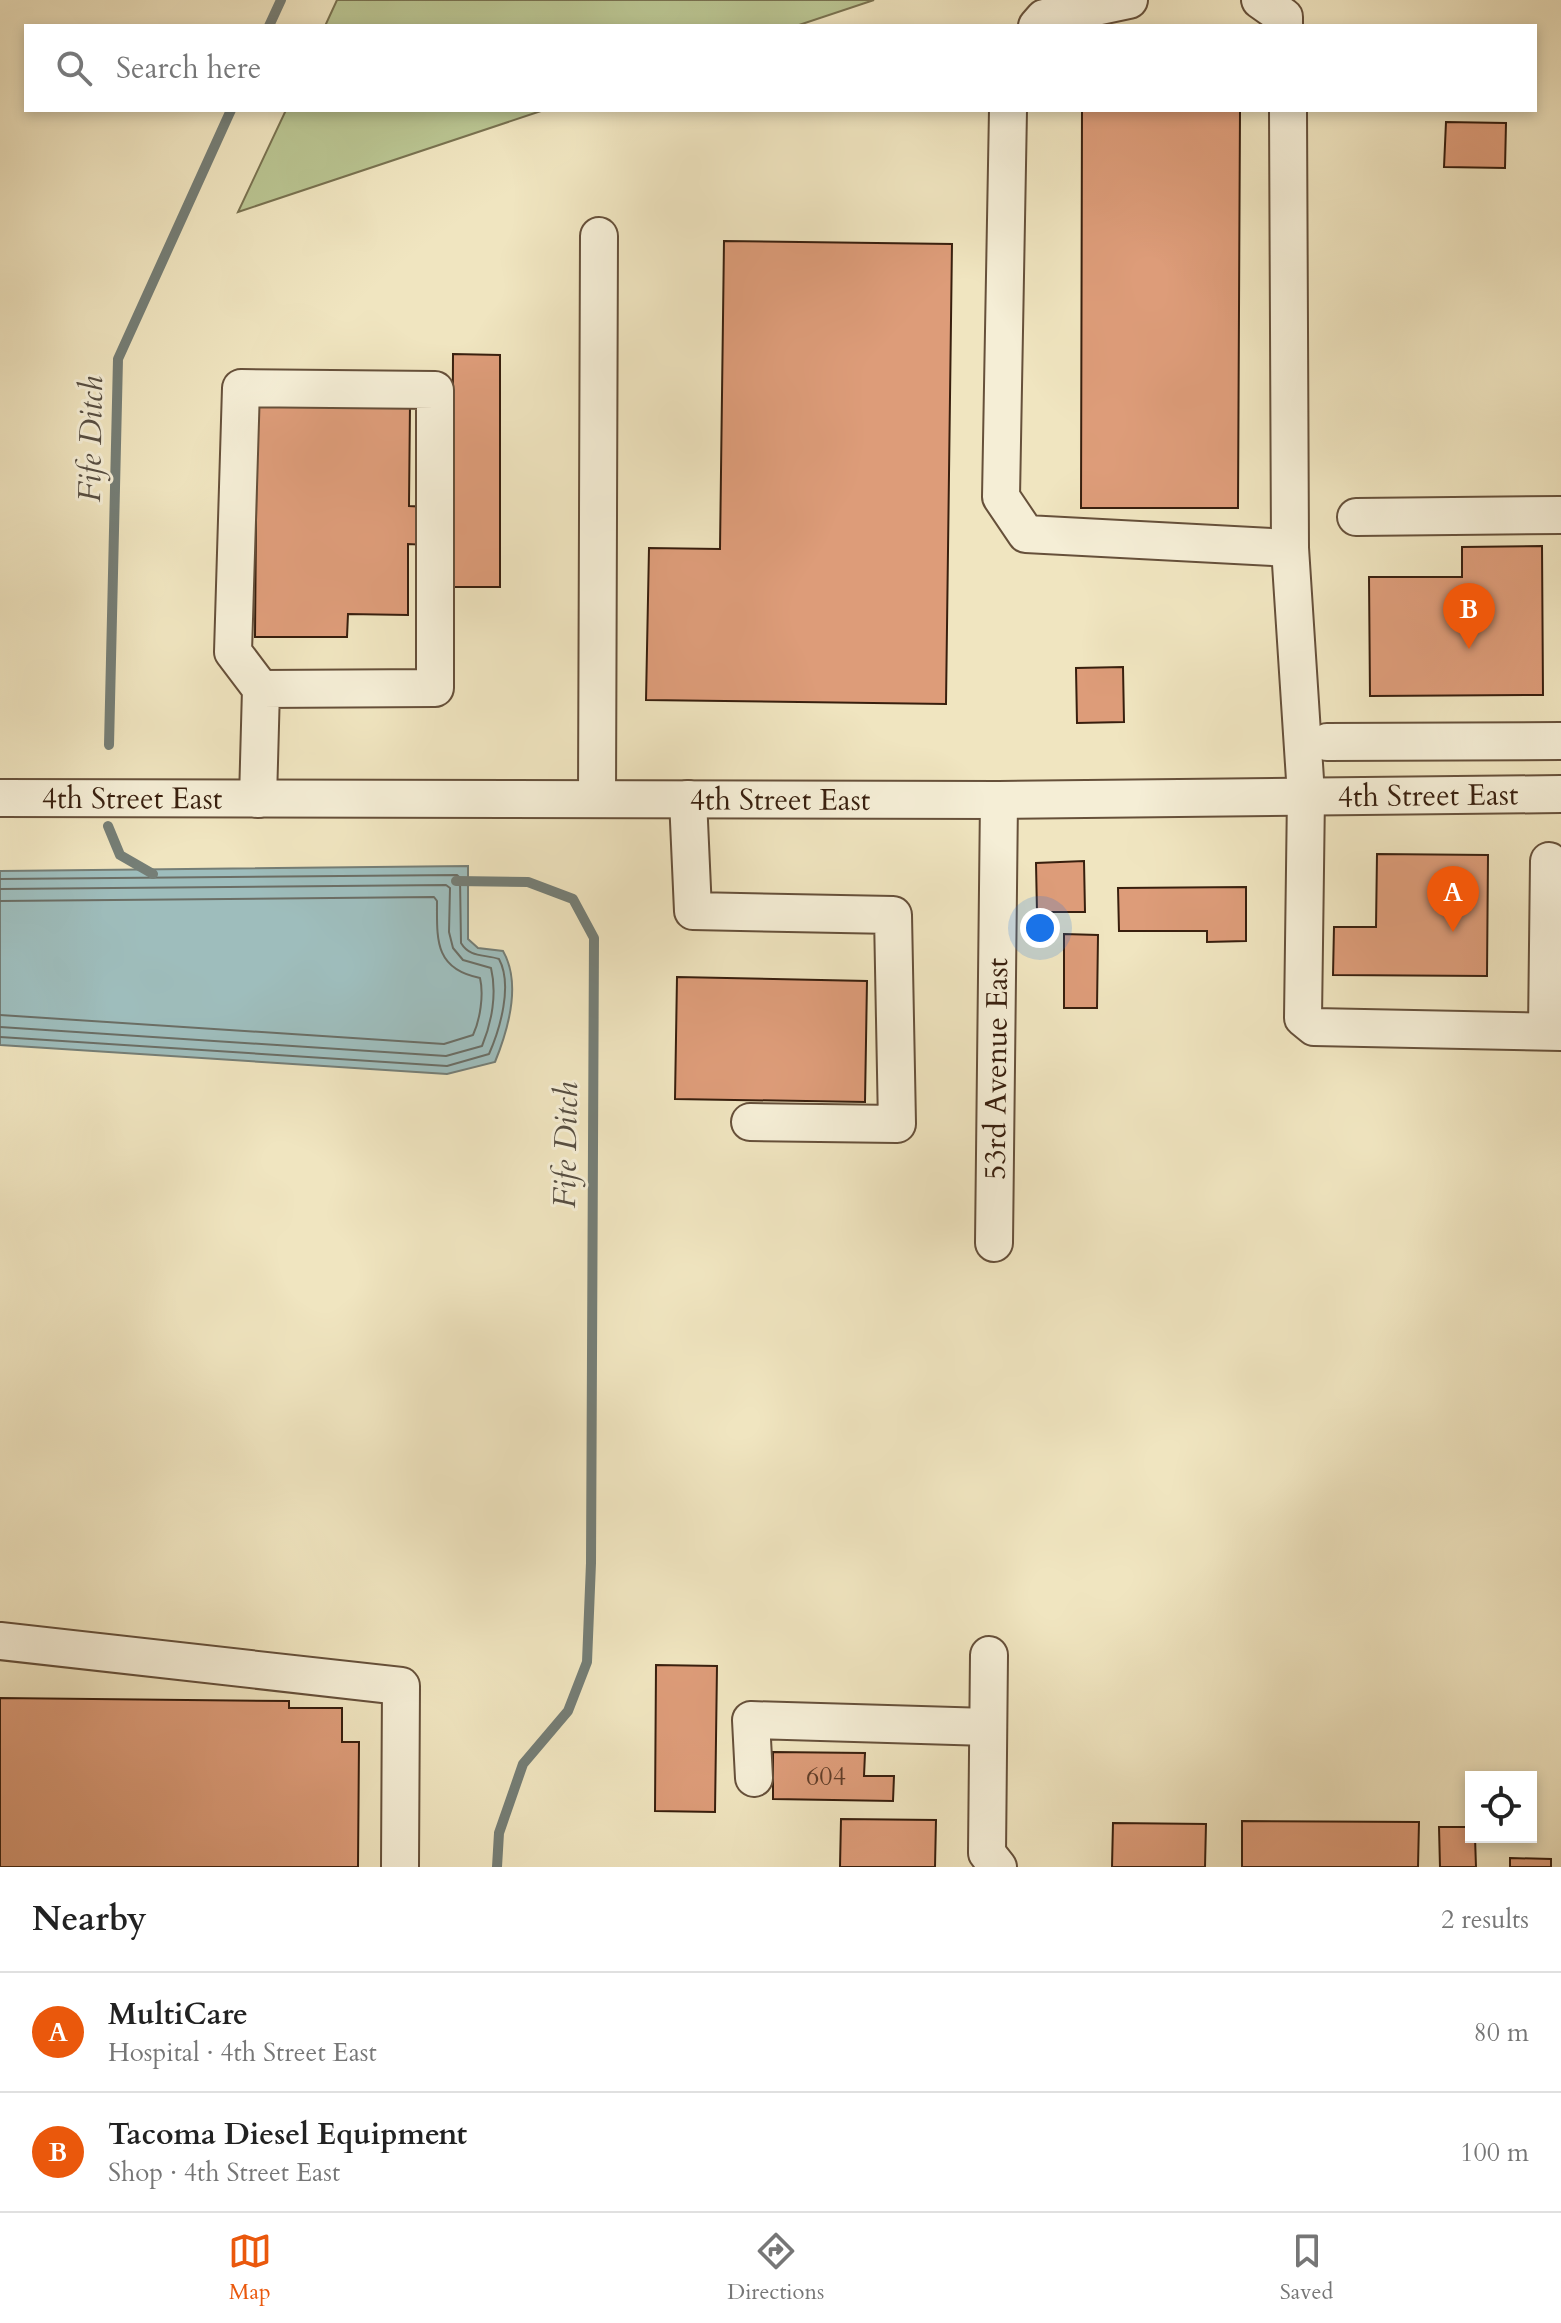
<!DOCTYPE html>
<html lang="en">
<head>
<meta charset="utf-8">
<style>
	:root { --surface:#fff; --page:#f6f6f6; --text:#222; --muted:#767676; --line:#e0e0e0; --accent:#ea580c }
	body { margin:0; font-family:Cardo,serif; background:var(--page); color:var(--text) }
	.controls { position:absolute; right:24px; bottom:24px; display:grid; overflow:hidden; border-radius:0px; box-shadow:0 4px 12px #0003 }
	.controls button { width:72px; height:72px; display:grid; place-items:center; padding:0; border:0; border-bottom:2px solid var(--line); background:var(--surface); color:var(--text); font:40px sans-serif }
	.you { position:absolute; left:1040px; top:928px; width:28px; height:28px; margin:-20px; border:6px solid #fff; border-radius:50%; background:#1a73e8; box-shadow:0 0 0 12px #1a73e833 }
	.badge { display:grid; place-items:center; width:52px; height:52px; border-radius:50%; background:var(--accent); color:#fff; font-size:26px; font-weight:700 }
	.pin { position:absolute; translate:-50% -66px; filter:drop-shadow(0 2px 4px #0008) }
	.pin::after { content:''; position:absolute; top:42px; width:28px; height:24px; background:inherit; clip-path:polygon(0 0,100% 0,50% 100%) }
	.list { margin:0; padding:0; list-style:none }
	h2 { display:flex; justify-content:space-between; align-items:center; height:104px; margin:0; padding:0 32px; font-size:34px }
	h2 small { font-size:26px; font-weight:400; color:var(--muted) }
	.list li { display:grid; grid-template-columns:52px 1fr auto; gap:24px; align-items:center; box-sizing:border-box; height:120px; padding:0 32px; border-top:2px solid var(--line) }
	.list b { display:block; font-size:30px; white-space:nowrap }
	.list p { margin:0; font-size:26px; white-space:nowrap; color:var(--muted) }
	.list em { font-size:26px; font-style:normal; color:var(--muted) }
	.icon { flex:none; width:44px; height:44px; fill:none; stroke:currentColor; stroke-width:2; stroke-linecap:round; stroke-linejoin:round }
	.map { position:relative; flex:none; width:1561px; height:1867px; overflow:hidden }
	.search { position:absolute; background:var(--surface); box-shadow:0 4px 12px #0003; left:24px; right:24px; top:24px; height:88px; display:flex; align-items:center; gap:20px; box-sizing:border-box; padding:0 28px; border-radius:0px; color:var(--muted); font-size:30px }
	.sheet { height:344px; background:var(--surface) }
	nav { display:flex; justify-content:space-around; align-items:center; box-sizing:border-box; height:112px; border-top:2px solid var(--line); background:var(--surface); font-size:22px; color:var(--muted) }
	nav a { display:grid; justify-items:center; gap:4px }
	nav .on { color:var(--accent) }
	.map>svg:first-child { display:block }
	.green { fill:#bac592; stroke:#797250; stroke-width:2 }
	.water { fill:#9ebdbc; stroke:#757e76; stroke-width:2 }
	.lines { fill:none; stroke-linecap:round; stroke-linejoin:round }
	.shore { stroke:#6b6e65; stroke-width:2 }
	.stream { stroke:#757e76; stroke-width:10 }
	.building { fill:#dd9c79; stroke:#381f0e; stroke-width:2 }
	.minor-casing { stroke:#66503a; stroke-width:40 }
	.minor { stroke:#f5eed6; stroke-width:36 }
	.labels { text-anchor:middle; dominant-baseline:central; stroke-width:6; stroke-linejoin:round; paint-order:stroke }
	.number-label { font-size:26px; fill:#613e29 }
	.street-label { font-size:30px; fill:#381f0e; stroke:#f5eed6 }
	.water-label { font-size:32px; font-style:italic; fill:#574e42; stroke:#f5eed6 }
</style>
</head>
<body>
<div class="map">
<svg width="1561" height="1867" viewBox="0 0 1561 1867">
	<rect width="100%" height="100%" fill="#f0e5c0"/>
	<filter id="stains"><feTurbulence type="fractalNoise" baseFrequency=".0025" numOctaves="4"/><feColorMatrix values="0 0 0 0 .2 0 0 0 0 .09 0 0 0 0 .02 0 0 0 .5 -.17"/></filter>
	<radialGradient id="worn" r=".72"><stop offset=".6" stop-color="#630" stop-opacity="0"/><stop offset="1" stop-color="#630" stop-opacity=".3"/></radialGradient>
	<path class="green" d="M337 0H874L796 26H325Z
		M286 110H544L238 212Z"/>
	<path class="water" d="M468 866V939L478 948 503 951C522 984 508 1030 495 1062L447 1074 0 1045V871Z"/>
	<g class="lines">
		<path class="shore" d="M0 879 457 875 460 878 461 943C470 958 484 954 499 959 513 985 500 1029 489 1054L447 1066 0 1037
			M0 889 446 885 450 888 449 932 453 948 463 960 491 968C497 993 492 1022 482 1046L446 1056 0 1027
			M0 901 434 897 437 901C437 939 434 969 480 978 484 995 480 1020 473 1035L444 1044 0 1015"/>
		<path class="stream" d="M269 26 281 0
			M109 745 118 359 231 110
			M108 826 120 855 153 874
			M456 881 528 882 573 899 594 938 591 1563 587 1662 568 1711 523 1764 499 1833 497 1867"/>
	</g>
	<path class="building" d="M1082 110H1240L1238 508H1081Z
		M1446 122 1506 123 1505 168 1444 167Z
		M724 241 952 244 946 704 646 700 649 548 720 549Z
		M453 354 500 355V587H452Z
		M257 403 410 404 409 506 428 507 427 545 408 544V615L348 614 347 637H255Z
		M1542 546 1543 695 1370 696 1369 577H1462V547Z
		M1123 667 1124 722 1077 723 1076 668Z
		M1377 854 1488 855 1487 976 1333 975 1334 927H1376Z
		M1084 861 1085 912H1037L1036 863Z
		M1246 887V941L1207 942V931H1119L1118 888Z
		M1064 934 1098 935 1097 1008H1064Z
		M677 977 867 981 865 1102 675 1099Z
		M656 1665 717 1666 715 1812 655 1811Z
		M0 1698 289 1701V1708H342V1742H359L358 1867H0Z
		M773 1752 865 1753 864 1776H894L893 1801 773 1799Z
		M841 1819 936 1820 935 1867H840Z
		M1242 1821 1419 1822 1418 1867H1242Z
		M1113 1823 1206 1824 1205 1867H1112Z
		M1439 1827H1471V1837H1475L1476 1867H1440Z
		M1510 1858 1551 1859V1867H1510Z"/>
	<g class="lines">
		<defs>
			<g id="minor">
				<path d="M1260 0 1284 17V26"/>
				<path d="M1037 26 1044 18 1129 0"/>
				<path d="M1008 110 1001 497 1026 534 1290 548"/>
				<path d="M1288 110 1290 548 1306 795 1303 1018 1314 1027 1561 1032"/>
				<path d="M1356 517 1561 515"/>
				<path d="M1327 742 1561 741"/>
				<path id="s1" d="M0 798 999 800 1561 794"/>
				<path d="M258 799 261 689 233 652 241 388 435 390V688L261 689"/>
				<path d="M597 799 599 236"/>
				<path d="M688 799 693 911 893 915 897 1124 750 1122"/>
				<path d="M1547 1030 1549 861"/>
				<path id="s2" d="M994 1243 999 800"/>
				<path d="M0 1641 401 1686 400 1867"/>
				<path d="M989 1655 987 1853 998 1867"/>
				<path d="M754 1778 751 1720 988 1727"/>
			</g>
		</defs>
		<use href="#minor" class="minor-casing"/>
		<use href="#minor" class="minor"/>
	</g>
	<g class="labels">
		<g class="number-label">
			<text x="826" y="1776">604</text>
		</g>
		<g class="street-label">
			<text stroke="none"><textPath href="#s1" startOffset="1428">4th Street East</textPath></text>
			<text stroke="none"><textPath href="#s1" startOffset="132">4th Street East</textPath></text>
			<text stroke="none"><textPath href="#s1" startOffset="780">4th Street East</textPath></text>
			<text stroke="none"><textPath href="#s2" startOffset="174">53rd Avenue East</textPath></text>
		</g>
		<g class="water-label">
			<text transform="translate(91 439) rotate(-89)">Fife Ditch</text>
			<text transform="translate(566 1145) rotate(-89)">Fife Ditch</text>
		</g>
	</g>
	<rect width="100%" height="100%" filter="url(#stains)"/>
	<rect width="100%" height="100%" fill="url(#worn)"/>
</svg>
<div class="controls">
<button><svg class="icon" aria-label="locate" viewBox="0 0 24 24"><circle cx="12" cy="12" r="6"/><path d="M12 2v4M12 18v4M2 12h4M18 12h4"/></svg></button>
</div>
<div class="you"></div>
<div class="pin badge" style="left:1453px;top:932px">A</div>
<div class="pin badge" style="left:1469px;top:649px">B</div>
<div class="search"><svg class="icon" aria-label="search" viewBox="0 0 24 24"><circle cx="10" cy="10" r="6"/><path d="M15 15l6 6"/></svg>Search here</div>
</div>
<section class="sheet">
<h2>Nearby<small>2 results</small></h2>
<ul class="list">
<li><span class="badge">A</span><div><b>MultiCare</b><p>Hospital · 4th Street East</p></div><em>80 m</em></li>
<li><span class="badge">B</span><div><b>Tacoma Diesel Equipment</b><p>Shop · 4th Street East</p></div><em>100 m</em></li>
</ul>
</section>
<nav>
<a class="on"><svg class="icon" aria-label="map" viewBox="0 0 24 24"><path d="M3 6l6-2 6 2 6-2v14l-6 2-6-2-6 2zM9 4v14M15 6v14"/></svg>Map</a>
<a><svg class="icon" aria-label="directions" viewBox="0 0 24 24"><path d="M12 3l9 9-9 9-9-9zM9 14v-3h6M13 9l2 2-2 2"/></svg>Directions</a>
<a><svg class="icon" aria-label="saved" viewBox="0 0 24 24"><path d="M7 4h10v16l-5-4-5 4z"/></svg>Saved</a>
</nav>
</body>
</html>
